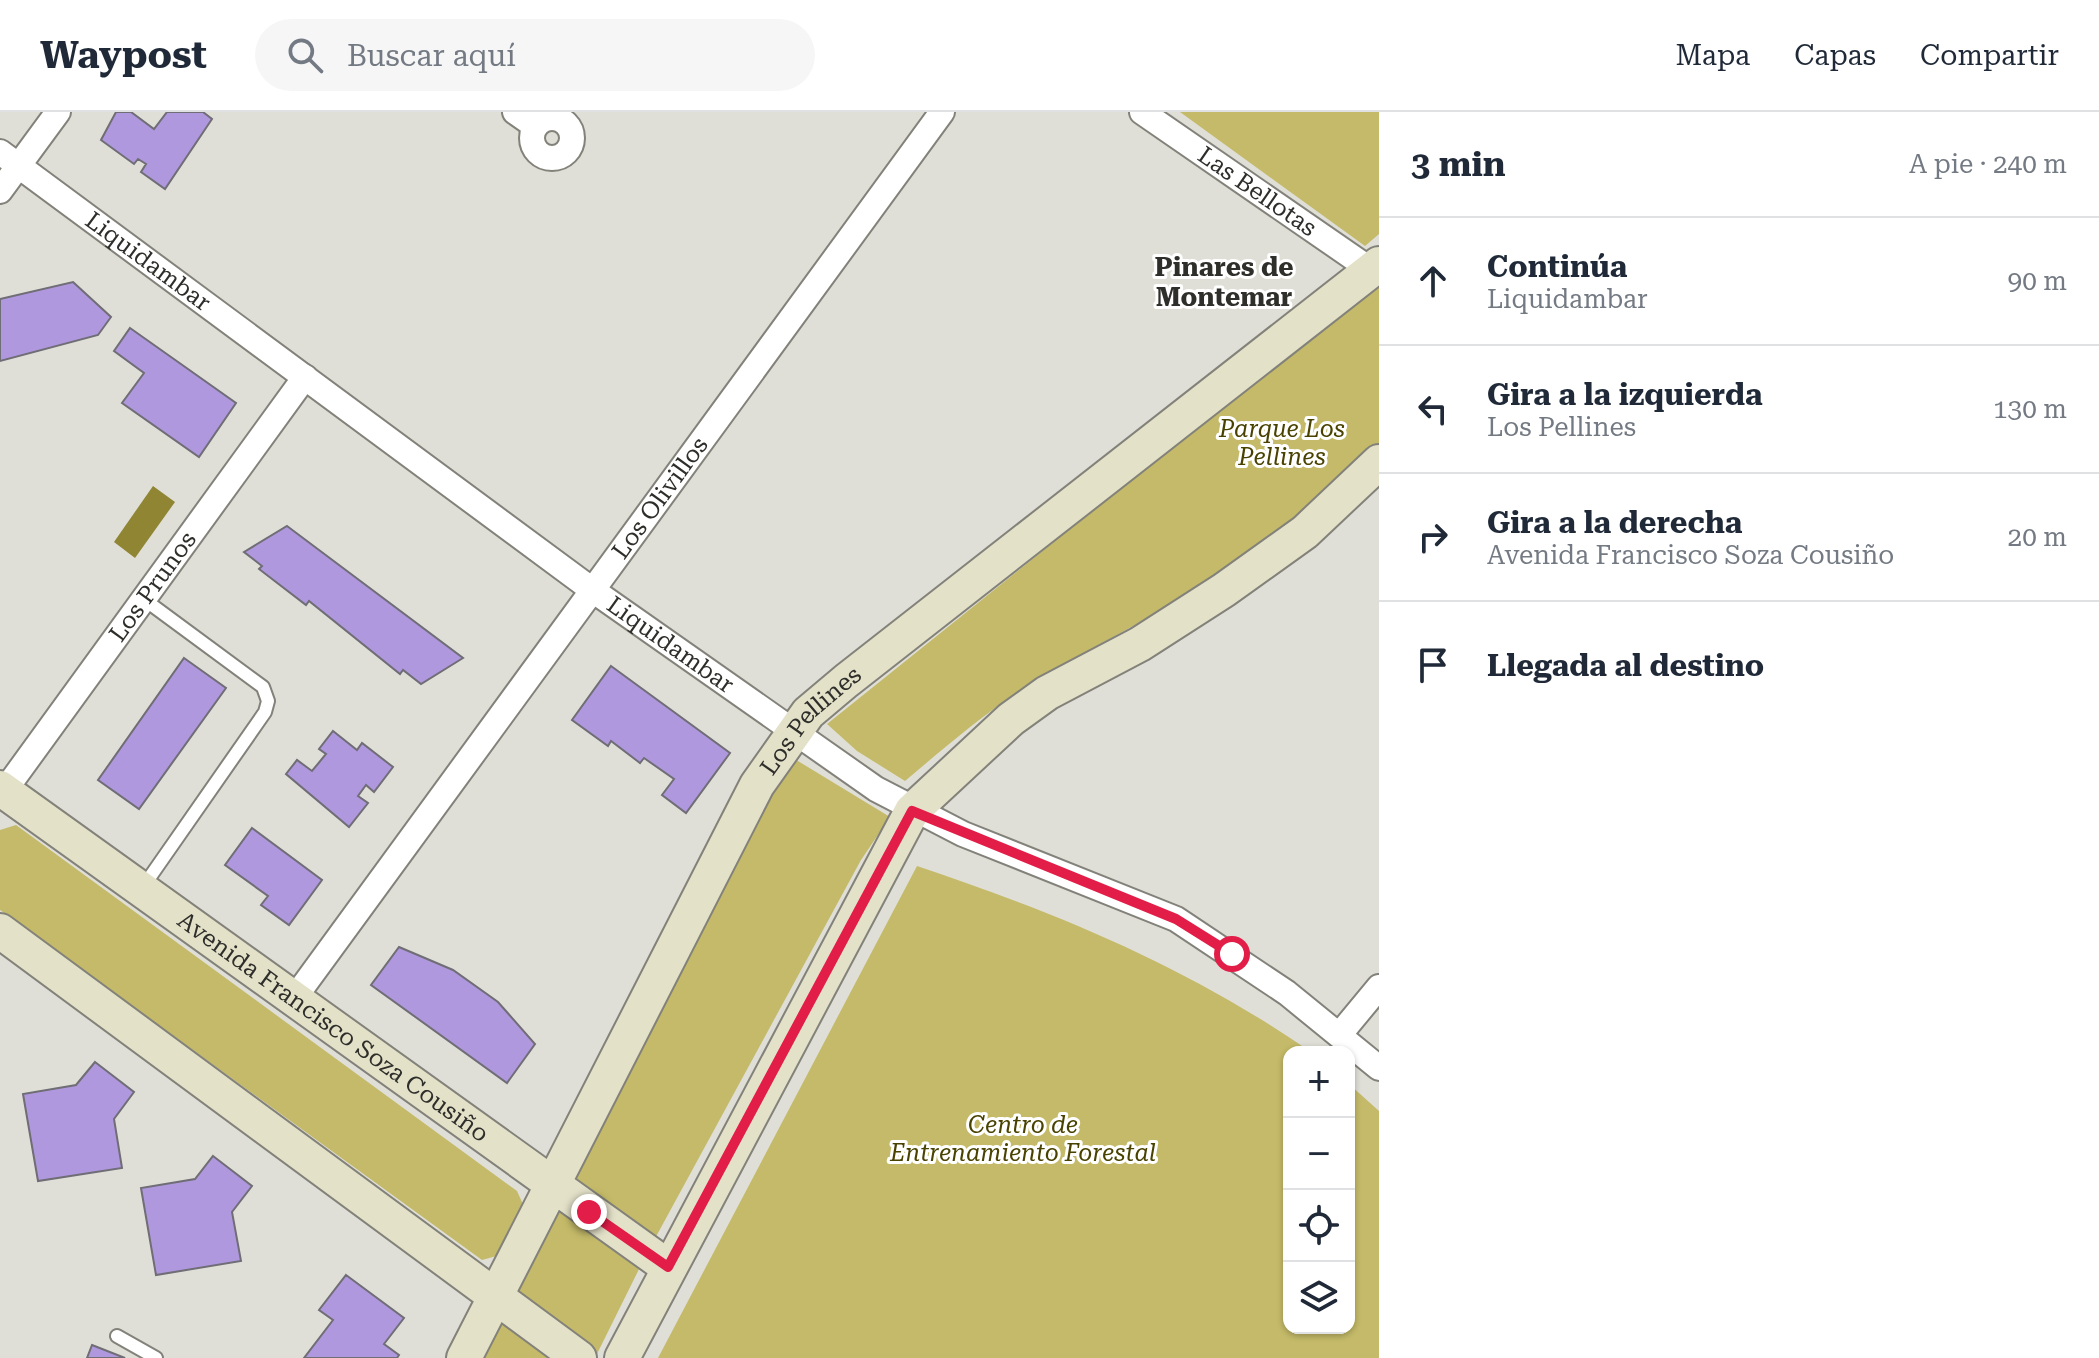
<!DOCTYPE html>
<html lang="es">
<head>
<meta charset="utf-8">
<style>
	:root { --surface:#fff; --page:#f6f6f7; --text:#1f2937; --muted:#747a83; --line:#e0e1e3 }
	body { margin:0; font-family:"Roboto Serif",serif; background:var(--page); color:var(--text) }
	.controls { position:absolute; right:24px; bottom:24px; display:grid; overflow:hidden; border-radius:16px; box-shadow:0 2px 6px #0004 }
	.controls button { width:72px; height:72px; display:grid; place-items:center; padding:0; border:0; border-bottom:2px solid var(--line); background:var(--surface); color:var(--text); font:40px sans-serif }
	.stop { position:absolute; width:24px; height:24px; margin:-18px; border:6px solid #e11d48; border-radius:50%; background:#fff }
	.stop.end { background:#e11d48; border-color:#fff; box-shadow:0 2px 8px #0008 }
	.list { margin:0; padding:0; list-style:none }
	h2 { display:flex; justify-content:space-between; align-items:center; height:104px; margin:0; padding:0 32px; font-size:34px }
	h2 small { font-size:26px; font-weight:400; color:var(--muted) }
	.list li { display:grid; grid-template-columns:52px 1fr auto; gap:24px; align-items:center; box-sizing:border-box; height:128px; padding:0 32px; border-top:2px solid var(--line) }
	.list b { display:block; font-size:30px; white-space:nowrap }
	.list p { margin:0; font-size:26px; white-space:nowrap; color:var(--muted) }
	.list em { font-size:26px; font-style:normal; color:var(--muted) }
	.icon { flex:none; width:44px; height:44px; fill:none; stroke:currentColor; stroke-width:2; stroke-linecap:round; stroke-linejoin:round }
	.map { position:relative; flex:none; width:1379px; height:1246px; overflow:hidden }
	header { display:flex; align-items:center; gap:48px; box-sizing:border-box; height:112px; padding:0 40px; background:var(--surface); border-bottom:2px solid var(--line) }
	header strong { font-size:38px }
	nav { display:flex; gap:44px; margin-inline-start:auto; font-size:28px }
	.search { width:560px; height:72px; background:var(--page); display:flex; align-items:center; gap:20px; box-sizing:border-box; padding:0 28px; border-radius:44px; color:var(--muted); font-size:30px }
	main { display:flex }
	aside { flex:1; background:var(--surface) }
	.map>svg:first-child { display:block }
	.green { fill:#c4ba69 }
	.water { fill:#8f8533 }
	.building { fill:#b098de; stroke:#6f6d75; stroke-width:2 }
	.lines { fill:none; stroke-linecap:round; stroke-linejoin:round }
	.lane-casing { stroke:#83827a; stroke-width:16 }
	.street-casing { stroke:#83827a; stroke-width:28 }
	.secondary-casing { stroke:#83827a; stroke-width:38 }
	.lane { stroke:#fff; stroke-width:12 }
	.street { stroke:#fff; stroke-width:24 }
	.secondary { stroke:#e4e1c9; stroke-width:34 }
	.route { stroke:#e11d48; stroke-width:10 }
	.labels { text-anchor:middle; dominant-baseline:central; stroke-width:6; stroke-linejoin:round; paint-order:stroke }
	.street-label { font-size:24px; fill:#2e2e2a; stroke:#fff }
	.park-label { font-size:24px; font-style:italic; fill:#494200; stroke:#fff }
	.neighbourhood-label { font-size:26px; font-weight:bold; fill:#2e2e2a; stroke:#fff }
</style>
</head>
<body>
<header>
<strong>Waypost</strong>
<div class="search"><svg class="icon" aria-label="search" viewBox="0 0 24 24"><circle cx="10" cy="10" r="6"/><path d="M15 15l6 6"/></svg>Buscar aquí</div>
<nav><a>Mapa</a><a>Capas</a><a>Compartir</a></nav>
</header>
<main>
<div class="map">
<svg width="1379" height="1246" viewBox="0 0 1379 1246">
	<rect width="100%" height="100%" fill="#e0dfd7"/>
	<path class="green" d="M1180 0H1379V122L1365 134Z
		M1379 169V331C1328 379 1272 426 1214 465 1160 501 1102 530 1046 563 994 593 950 631 905 669L857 639 827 612Z
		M793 646 890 705 861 748 646 1143 595 1246H481L770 681Z
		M16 713 517 1079 526 1099 500 1143 482 1148 0 798V718Z
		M917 754C1060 802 1186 854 1311 940H1289V1216H1349V972L1379 999V1246H658Z"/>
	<path class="water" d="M153 374 175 390 135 446 114 430Z"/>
	<path class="building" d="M116 0H131L154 17 167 0H203L212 7 165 77 141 60 146 52 138 47 134 52 101 28Z
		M73 170 111 205 98 223 0 249V187Z
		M130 216 236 291 199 345 122 291 144 261 114 239Z
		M287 414 463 546 421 572 403 558 400 562 309 489 306 493 259 457 262 454 244 440Z
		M184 546 226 576 139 697 98 668Z
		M611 554 730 641 686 701 662 683 674 667 644 646 640 651 611 629 608 634 572 608Z
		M333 619 357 638 362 631 393 655 374 680 366 673 358 684 368 691 349 715 286 662 297 648 312 659 326 642 319 637Z
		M252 716 322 768 289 813 261 793 268 784 225 753Z
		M399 835 453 858 498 890 535 932 507 971 371 873Z
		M95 950 134 980 114 1007 122 1056 38 1069 23 982 76 973Z
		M213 1044 252 1074 232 1100 241 1149 156 1163 141 1076 195 1067Z
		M346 1163 404 1206 384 1232 399 1243 397 1246H304L333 1208 319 1198Z
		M92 1233 125 1246H87Z"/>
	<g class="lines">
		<defs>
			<path id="lane" d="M143 775 265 600 268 589 263 575 145 488
				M117 1224 156 1246"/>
			<g id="street">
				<path d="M515 0 535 14"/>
				<path id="s1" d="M1142 0 1371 158"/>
				<circle cx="552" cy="26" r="20"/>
				<path id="s2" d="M0 40 591 477 876 677 963 722 1176 807 1287 881 1379 956"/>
				<path d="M0 79 58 0"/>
				<path id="s3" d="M0 685 305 265"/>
				<path id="s4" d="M293 888 942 0"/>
				<path d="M1340 922 1379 875"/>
			</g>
			<g id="secondary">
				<path id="s5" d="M0 676 668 1155"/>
				<path d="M0 819 579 1246"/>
				<path id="s6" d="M464 1246 757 673 808 601 846 569 1379 152"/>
				<path d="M622 1246 912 699 1011 607 1047 581 1140 532 1224 478 1305 420 1379 350"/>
			</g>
		</defs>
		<use href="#lane" class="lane-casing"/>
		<use href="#street" class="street-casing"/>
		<use href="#secondary" class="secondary-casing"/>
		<use href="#lane" class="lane"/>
		<use href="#street" class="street"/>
		<use href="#secondary" class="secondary"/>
	</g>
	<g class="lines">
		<path class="route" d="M589 1100 668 1155 912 699 1176 807 1232 842"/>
	</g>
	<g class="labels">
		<g class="street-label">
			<text stroke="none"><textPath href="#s1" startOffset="140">Las Bellotas</textPath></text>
			<text stroke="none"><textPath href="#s2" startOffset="184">Liquidambar</textPath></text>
			<text stroke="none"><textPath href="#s4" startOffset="622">Los Olivillos</textPath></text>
			<text stroke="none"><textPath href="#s3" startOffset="260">Los Prunos</textPath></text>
			<text stroke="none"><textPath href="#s2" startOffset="832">Liquidambar</textPath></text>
			<text stroke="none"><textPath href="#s6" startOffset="728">Los Pellines</textPath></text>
			<text stroke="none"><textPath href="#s5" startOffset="410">Avenida Francisco Soza Cousiño</textPath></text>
		</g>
		<g class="park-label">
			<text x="1282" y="317">Parque Los<tspan x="1282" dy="28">Pellines</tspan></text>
			<text x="1023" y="1013">Centro de<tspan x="1023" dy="28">Entrenamiento Forestal</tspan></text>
		</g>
		<g class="neighbourhood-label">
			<text x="1224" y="155">Pinares de<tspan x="1224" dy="30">Montemar</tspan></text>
		</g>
	</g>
</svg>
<div class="controls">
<button>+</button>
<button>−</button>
<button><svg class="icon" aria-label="locate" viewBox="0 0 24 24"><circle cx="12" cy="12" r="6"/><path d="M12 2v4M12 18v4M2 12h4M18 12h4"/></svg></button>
<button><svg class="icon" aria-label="layers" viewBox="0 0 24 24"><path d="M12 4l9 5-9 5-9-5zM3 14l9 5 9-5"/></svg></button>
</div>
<div class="stop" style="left:1232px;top:842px"></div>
<div class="stop end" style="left:589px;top:1100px"></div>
</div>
<aside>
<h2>3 min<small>A pie · 240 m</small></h2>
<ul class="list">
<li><svg class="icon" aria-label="ahead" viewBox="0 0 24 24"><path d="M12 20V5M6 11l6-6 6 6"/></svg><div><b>Continúa</b><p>Liquidambar</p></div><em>90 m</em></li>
<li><svg class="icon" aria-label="left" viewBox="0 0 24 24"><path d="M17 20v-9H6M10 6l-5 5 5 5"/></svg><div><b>Gira a la izquierda</b><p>Los Pellines</p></div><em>130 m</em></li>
<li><svg class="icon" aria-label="right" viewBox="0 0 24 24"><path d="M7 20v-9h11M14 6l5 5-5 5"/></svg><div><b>Gira a la derecha</b><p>Avenida Francisco Soza Cousiño</p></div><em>20 m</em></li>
<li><svg class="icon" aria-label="arrive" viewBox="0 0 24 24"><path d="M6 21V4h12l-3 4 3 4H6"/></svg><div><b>Llegada al destino</b></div></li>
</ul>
</aside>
</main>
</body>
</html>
